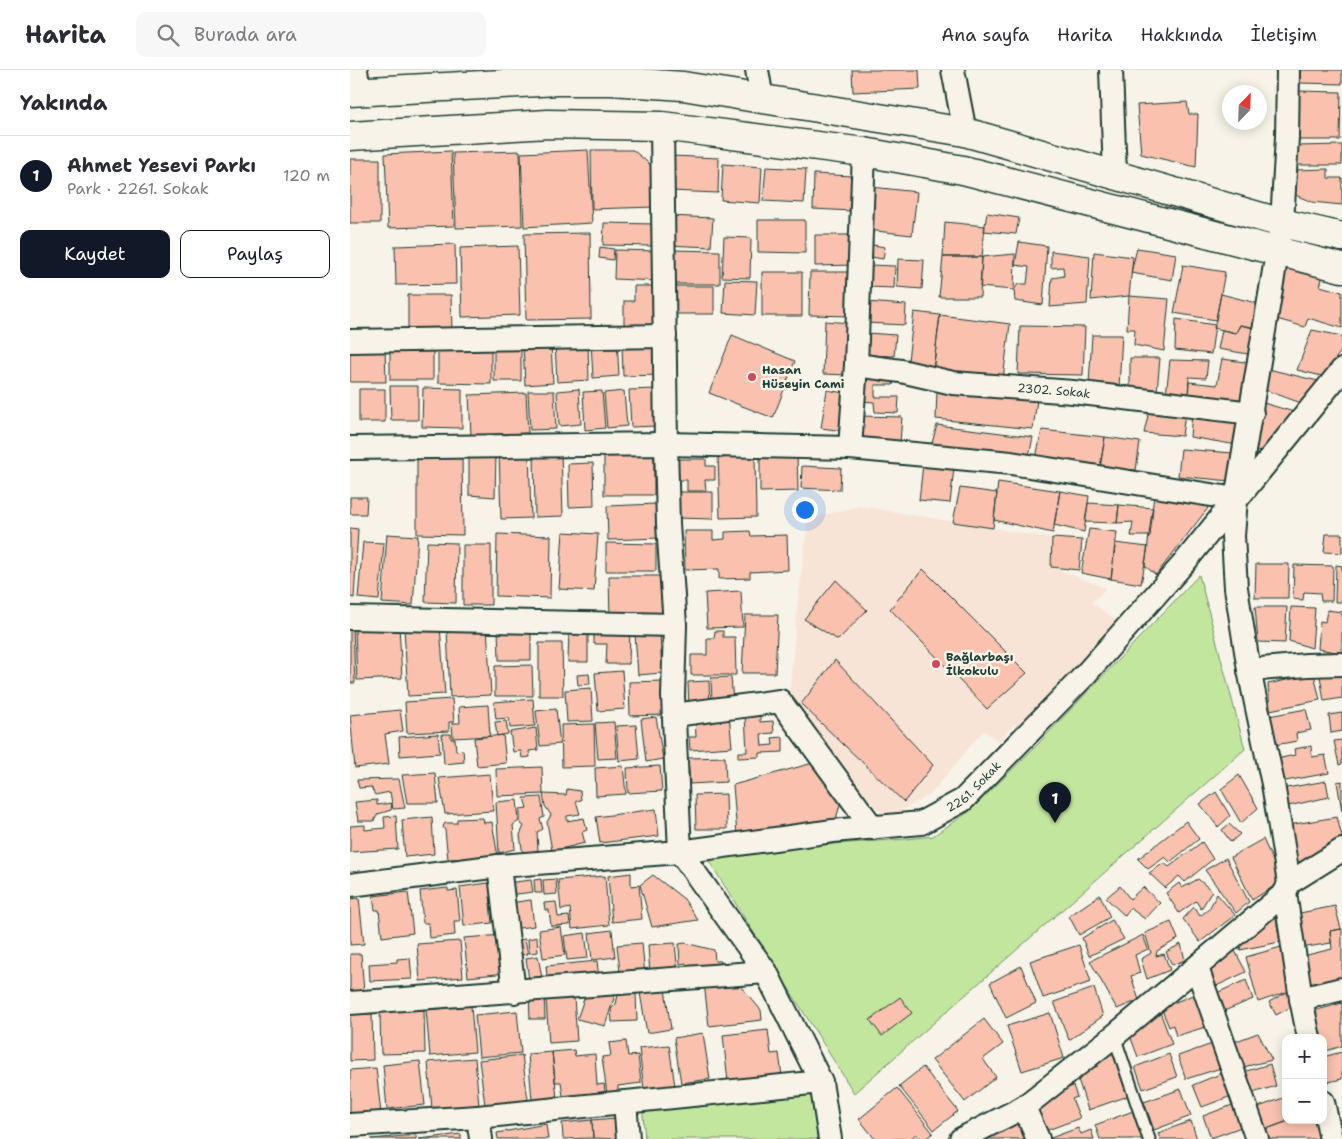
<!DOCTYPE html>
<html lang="tr">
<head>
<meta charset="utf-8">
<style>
	:root { --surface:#fff; --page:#f7f7f7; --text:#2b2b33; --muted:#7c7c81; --line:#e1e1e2; --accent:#111827 }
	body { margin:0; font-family:"Shantell Sans",sans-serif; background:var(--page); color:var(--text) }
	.controls { position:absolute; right:15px; bottom:15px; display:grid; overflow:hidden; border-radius:10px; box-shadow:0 2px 12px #0003 }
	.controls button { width:45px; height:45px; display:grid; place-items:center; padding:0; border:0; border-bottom:1px solid var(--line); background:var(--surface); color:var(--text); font:25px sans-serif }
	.compass { position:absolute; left:872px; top:15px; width:45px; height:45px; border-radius:50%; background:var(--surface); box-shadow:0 2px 12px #0003; rotate:23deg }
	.you { position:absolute; left:454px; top:439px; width:18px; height:18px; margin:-12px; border:4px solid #fff; border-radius:50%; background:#1a73e8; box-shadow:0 0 0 8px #1a73e833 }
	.badge { display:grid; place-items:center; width:32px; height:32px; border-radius:50%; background:var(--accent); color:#fff; font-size:16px; font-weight:700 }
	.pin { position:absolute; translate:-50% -41px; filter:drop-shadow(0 1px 2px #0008) }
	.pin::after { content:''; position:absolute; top:26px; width:18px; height:15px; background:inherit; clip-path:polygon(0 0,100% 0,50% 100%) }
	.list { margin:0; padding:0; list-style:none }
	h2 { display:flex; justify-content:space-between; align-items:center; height:65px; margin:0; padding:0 20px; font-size:21px }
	h2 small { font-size:16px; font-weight:400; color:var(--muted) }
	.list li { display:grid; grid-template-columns:32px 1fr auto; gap:15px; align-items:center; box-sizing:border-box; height:80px; padding:0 20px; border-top:1px solid var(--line) }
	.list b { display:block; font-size:19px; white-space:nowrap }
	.list p { margin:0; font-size:16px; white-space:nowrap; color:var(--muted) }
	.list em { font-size:16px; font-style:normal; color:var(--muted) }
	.actions { display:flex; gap:10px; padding:15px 20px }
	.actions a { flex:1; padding:11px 0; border:1px solid var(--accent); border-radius:10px; text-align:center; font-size:18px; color:var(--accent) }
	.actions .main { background:var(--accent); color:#fff }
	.icon { flex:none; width:28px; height:28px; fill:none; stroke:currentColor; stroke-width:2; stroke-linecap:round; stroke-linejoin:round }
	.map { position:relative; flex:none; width:992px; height:1069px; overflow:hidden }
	header { display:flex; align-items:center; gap:30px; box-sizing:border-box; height:70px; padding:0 25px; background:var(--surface); border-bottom:1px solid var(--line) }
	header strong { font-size:24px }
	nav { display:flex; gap:28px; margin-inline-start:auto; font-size:18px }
	.search { width:350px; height:45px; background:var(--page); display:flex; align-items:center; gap:12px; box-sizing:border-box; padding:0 18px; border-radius:10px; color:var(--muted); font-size:19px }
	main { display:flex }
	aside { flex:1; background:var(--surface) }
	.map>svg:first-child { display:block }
	.built { fill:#f8e4d7 }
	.green { fill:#c3e69f; stroke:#71926a }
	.building { fill:#f9c1ae; stroke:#1f3d34 }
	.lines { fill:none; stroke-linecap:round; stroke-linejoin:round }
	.lane-casing { stroke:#1f3d34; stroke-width:15 }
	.street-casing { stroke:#1f3d34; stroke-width:26 }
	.secondary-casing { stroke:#1f3d34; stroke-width:31 }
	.lane { stroke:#f7f3e8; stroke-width:11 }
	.street { stroke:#f7f3e8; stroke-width:22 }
	.secondary { stroke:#f7f3e8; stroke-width:28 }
	.poi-dot { fill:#d1495b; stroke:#f7f3e8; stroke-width:2 }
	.labels { text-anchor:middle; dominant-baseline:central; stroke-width:5; stroke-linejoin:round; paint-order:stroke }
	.poi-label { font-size:12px; font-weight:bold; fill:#1f3d34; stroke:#f7f3e8; text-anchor:start }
	.street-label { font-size:12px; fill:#1f3d34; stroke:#f7f3e8 }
</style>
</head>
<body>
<header>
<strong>Harita</strong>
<div class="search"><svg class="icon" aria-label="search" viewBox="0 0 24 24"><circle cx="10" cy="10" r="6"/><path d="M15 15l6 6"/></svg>Burada ara</div>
<nav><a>Ana sayfa</a><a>Harita</a><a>Hakkında</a><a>İletişim</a></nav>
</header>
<main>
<aside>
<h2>Yakında<small></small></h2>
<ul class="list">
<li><span class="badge">1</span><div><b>Ahmet Yesevi Parkı</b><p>Park · 2261. Sokak</p></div><em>120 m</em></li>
</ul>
<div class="actions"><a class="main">Kaydet</a><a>Paylaş</a></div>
</aside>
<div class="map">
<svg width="992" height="1069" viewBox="0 0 992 1069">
	<rect width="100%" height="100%" fill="#f7f3e8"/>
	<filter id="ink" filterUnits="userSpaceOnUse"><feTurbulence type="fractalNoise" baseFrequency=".02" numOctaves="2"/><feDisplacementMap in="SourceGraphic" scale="10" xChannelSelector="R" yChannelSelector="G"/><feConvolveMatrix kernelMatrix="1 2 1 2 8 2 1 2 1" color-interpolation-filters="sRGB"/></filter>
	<g filter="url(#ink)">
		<path class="built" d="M509 436 702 468 701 497 756 518 742 533 769 552 671 657 664 654 649 671 633 661 580 725 536 749 438 636 447 539 458 449Z"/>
		<path class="green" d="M849 505 895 679 504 1023 354 783 556 769 583 766 620 741 687 675Z
			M460 1018 469 1069H295L292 1033Z"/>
		<path class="building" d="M502 0H569L570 19 503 22Z
			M950 0H992V14L950 13Z
			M947 21 991 22 990 70H947Z
			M837 32 839 44H848L846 97 791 84 787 35Z
			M992 75V95H946V76Z
			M238 80 242 153 174 157 171 83Z
			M241 80H283L303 97 304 137 242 139Z
			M101 81 104 156 38 158 35 84Z
			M170 81 172 156 106 158 103 83Z
			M321 86 369 88 368 123 320 121Z
			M0 89H30V153H0Z
			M373 94 412 97 410 133 371 130Z
			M416 97 456 99 454 133 413 131Z
			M978 99V108H992V135L962 132 945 125V100Z
			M464 104 503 106 502 141 463 139Z
			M522 117 567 122 562 165 517 160Z
			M637 143 669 148 666 164 634 161Z
			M319 146 363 148 361 177 317 175Z
			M408 150H455V183L408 182Z
			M595 152 635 156 632 187H593Z
			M254 153 306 154 305 176 253 175Z
			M240 163 241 249 176 250 174 164Z
			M465 165H503L504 195 465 196Z
			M374 167 401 168 400 208 372 207Z
			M669 172 697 176 693 235 665 231 664 220 668 214H677L679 197 665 195Z
			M105 174 106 214 46 215 45 176Z
			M517 174 535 177 533 189 515 186Z
			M168 176 170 245 112 247 110 178Z
			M250 177 264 179 263 190 249 188Z
			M787 178 826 184 822 210 781 203Z
			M265 180 309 181 308 211 264 209Z
			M321 180 370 181V214H321Z
			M701 181 740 186 737 234 700 237 702 208 714 206 713 197 701 198Z
			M744 182 783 187 779 226 741 230Z
			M665 184 664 220 630 217 632 187Z
			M593 187H632L630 227H589Z
			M548 189 574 190 572 219 547 217Z
			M518 195 545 196 544 218 518 217Z
			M833 195 875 202 866 250 824 243Z
			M937 195 973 205 970 216 992 222V258L958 248 955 257 923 248Z
			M412 202H452V246H412Z
			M460 202H502V246L459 245Z
			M375 210 407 211 405 245 373 243Z
			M284 216H310L309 256H274V231H284Z
			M322 216H364V244H322Z
			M871 224 910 234 903 258 890 255 886 263 864 258Z
			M58 225H101L102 262H58Z
			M779 226 819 229 814 281 784 275 785 259H777Z
			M516 232 556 235 555 255 515 253Z
			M564 242 590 245 583 301 557 298Z
			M590 245 660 254 653 309 583 301Z
			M826 249 865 255 861 284 825 280Z
			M475 251 500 253 498 305 473 304Z
			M890 255 908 258 904 285 868 279 872 260 886 263Z
			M670 256 735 257 733 305 668 304Z
			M962 260 992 266V280L972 306 947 300Z
			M516 263 546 265 544 286 515 285Z
			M382 265 445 291 423 348 359 323Z
			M742 265H772L769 317 739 314Z
			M267 270 269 306 243 308 241 272Z
			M308 270 310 305 273 306 272 272Z
			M201 273 203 313 175 315 173 274Z
			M238 273 239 310 207 312 205 274Z
			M40 274H83V310H40Z
			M35 276 36 312H0V277Z
			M88 277 141 279V314L88 313Z
			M144 277H171V311H144Z
			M780 288H810L807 321 780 318Z
			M872 289 903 293 895 335 838 330 839 312 867 315Z
			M820 290 858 291 856 308 839 307 838 325H816Z
			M914 298 968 311 951 333 910 318Z
			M512 306 545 307 543 315H525V327H549L548 343 525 342 524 332 510 331Z
			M40 316H68V350H41Z
			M73 318 112 319V358L72 357Z
			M9 319H35V352H9Z
			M229 319 231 354 209 356 207 321Z
			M305 319 307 356 281 357 279 320Z
			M587 319 687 330 683 359 586 349Z
			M477 320 500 324 494 361 471 358Z
			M178 321H204L206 359 180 360Z
			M252 321 255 358 235 360 233 322Z
			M274 321 277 356 257 358 254 323Z
			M176 323 178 363 121 365 119 325Z
			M910 332 944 342 912 383 900 379Z
			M799 341 835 343 832 366 794 363Z
			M842 342 893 348 887 375 840 367Z
			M509 346 552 347 550 372 508 369Z
			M587 355 683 367 678 391 580 380Z
			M692 360 755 367 750 397 685 392Z
			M755 367 790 372 786 400 750 397Z
			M831 379 883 383 881 411 828 406Z
			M179 380 181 448 151 449 149 381Z
			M211 381 213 446 185 447 184 382Z
			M254 381H304V425H254Z
			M119 382 146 383 145 427 119 425Z
			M67 384H112L113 465 67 464Z
			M405 384 406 447 370 448 368 385Z
			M447 384 448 421 410 422V385Z
			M322 389H356V396H365V410H355L356 421H337V410H323Z
			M243 393 244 436 219 437 218 394Z
			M573 395 604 398 600 433 569 430Z
			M452 396 491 398 490 420 451 418Z
			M648 412 710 421 703 463 644 450Z
			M610 418 647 423 643 458 603 452Z
			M710 421 739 426 734 462 704 455Z
			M327 422H363V449L327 448Z
			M804 426 848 430 858 438 806 505 795 496Z
			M0 427H17L16 444H0Z
			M738 433 769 435 767 453 735 452Z
			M307 434 308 468 258 470 257 436Z
			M769 435 803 438 800 466H781L783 452 767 453Z
			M0 458 8 459 4 528 0 527Z
			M739 459 767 462 761 509 731 503Z
			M334 461H363V470L375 469V462L400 461 401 466 437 465 438 500 400 502V508L369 509V499L335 500Z
			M213 462 248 464 244 521 209 519Z
			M37 464 68 466 63 535 32 533Z
			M147 464 201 466 200 528 146 526Z
			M976 464H992V483L974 482Z
			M702 468 732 470 729 500 701 497Z
			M13 472 34 473 29 530 8 528Z
			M77 472 107 473 106 533 75 532Z
			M256 473 306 474V501H256Z
			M765 473 798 477 791 514 761 509Z
			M113 475H141V535H113Z
			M906 494H939L938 528H905Z
			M944 495 983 496 982 531H971L970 523 954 522 953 530 943 529Z
			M986 495 992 496V532H985Z
			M573 499 677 603 637 639 540 539Z
			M259 506H312L313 548 260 549Z
			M486 510 517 540 488 570 454 549Z
			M391 521 393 557 357 558 355 523Z
			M905 537H937L935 573 908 572Z
			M941 537 965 538 962 578 939 571Z
			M977 540 992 542V583L968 579 970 551 975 552Z
			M395 545H428L425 603H392Z
			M0 556H3L5 613H0Z
			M49 556 52 608 7 610 5 558Z
			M90 556 95 624 58 626 54 558Z
			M137 556 141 625 100 627 97 559Z
			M244 557 280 558 279 594H256L257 574H244Z
			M148 558H181V590H149Z
			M219 559H238V592H218Z
			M365 561H373V567H385L386 605H341V585H357V568H364Z
			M310 562 312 603 288 605 285 564Z
			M189 573H212L213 626H189Z
			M485 590 583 695 554 732 451 634Z
			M182 595 183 626H145V596Z
			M272 601 275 639 248 641 245 603Z
			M992 603V628L974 631 970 606Z
			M239 604 240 614 228 615 227 605Z
			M964 604 970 630 920 640 918 614Z
			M381 607 383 631 362 632 361 608Z
			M312 611 313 645 280 646 279 612Z
			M359 611 360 638 339 639 338 612Z
			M241 618 243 651 217 652 215 620Z
			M102 629 104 652H99V661L57 663 55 632Z
			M183 629 185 656 160 658 159 648 146 649 144 632Z
			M138 635 140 666 103 668 102 653H110L109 637Z
			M206 639 210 674 190 676 186 641Z
			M956 639 961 660 946 663 947 671 925 675 919 646Z
			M50 640 53 661 35 664 39 694 5 698 0 645Z
			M992 643V661L981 663 979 645Z
			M379 644 382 677 340 680 339 667H346L345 647Z
			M410 644V652L423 651 424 663 411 664 412 676 423 675 422 668 433 667V682L410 683V687L388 688V682H397L395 645Z
			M306 647 313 689 296 692 291 649Z
			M156 651 158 664 147 666 145 652Z
			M264 652 267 688 248 689 245 653Z
			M244 654 245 696 212 697 211 655Z
			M286 655 289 689 269 691 266 656Z
			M186 658 188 680 179 681 180 687 172 688 171 681 163 682 160 662Z
			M88 664 90 683 50 686 49 667Z
			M92 664H101V669H105L106 681 113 680 114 692 94 694Z
			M153 665 156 693 127 696 124 668Z
			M992 670V694L989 695 984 671Z
			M961 676 962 687 975 685 979 703 930 712 927 689 945 685 944 679Z
			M375 687 376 712 340 714 338 688Z
			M463 693 492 727 485 753 387 765 383 715Z
			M273 696 276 724 246 726 245 698Z
			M310 696 312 721 278 723 277 698Z
			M192 697 193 724 147 726 146 699Z
			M85 703 88 733H57L52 705Z
			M140 704 143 741 95 744 89 708Z
			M889 705 908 738 891 753 871 719Z
			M49 709 55 738 43 739 40 722 25 725 21 717 9 718 7 710Z
			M976 711 979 727 934 737 931 719Z
			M992 711V741L987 712Z
			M217 719 230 721 231 730 226 731 230 744 217 746V751L234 748 237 760 232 762 235 773 202 781 197 752 201 745 195 736 193 724 216 725Z
			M866 722 880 746 868 757 850 734Z
			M376 724 377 759H346L345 725Z
			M191 727 194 747 190 749 193 759 187 762 188 780 173 785 170 765 174 756 170 753V739L177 738 174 728Z
			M27 730V735L42 733 41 740 28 744 24 751H8L5 732Z
			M167 730 169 751 163 755 165 779 149 783 146 732Z
			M306 739 309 766 250 773 246 747Z
			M46 746 48 779 0 782V756L15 755V760L35 758 34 747Z
			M82 747 84 784 55 787 52 750Z
			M987 747 992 767 944 801 938 755Z
			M133 748 134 753 142 752 148 787 98 789 95 760 93 757 95 753H107V749Z
			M836 751 849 769 820 792 815 787 798 799 788 789Z
			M879 754 890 764 881 772 872 760Z
			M913 769 932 811 902 830 881 787Z
			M852 772 863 789 835 812 829 806 815 818 799 803 814 793 819 797Z
			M876 788 899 832 886 843 855 800Z
			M281 803V816L289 815 292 849 262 852 258 806Z
			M303 805 334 829 348 850 302 857 290 815Z
			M255 806 259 855 222 859 220 838 211 840 208 810Z
			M191 809 192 823H185L184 810Z
			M206 809 207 824 194 825 193 810Z
			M848 809 862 821 851 839 846 831 829 843 816 823 829 813 832 818Z
			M181 810 183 822 158 825 157 813Z
			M145 812 147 833H140L142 853 114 856 110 817Z
			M770 816 780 829 793 817 810 833 795 849 780 838 775 846 756 828Z
			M98 818V821L107 820 110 851H104L105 865 79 868 78 853H73L70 821Z
			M58 822 63 863 32 867 29 840H25L23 826Z
			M867 824 885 845 850 872 833 849 844 837 850 846 859 839Z
			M750 825 760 847 729 865 719 846Z
			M9 828 14 874 0 875V829Z
			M181 830 184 856 162 859 159 833Z
			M206 832 208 847 219 846 220 855 201 856 199 840H195L194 833Z
			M985 836 991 859 980 861 981 873 951 878 945 844Z
			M926 848 930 872 890 880 892 867 911 853Z
			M762 850 774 869 739 886 732 868Z
			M821 852 828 869 807 881 806 886 814 884 820 900 797 909 791 889 801 883 795 863Z
			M211 857 215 885 193 888 189 860Z
			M992 859V909L958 919 953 886 982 879 980 861Z
			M262 860 265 887 242 890 239 863Z
			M235 863 238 888 217 890 214 866Z
			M153 865 156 903 118 907 114 868Z
			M793 865 798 879 785 885 790 903 781 906 789 930 767 939 740 891Z
			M187 867 188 882 179 883 178 869Z
			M175 869 178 884 164 886 161 871Z
			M110 871 113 907 70 911 67 874Z
			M292 873 295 906 270 902 267 875Z
			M325 873 328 904 300 906 298 875Z
			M335 873 364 880 365 891H371L372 903 337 906 336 893 330 894 329 874Z
			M831 874 835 890 822 895 816 882Z
			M729 875 741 912 693 928 680 891Z
			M931 877 943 920 908 932 896 887Z
			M884 879 896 902 860 919 853 900Z
			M0 884H11L14 922 0 924Z
			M188 886 192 908 179 910 176 888Z
			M60 888 62 909 20 911 19 894 47 892V889Z
			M247 891 249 909 198 915 196 896Z
			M671 896 686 933 656 948 640 913Z
			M385 910 411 940 412 950 359 956 354 913Z
			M896 910 903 929 869 943 862 925Z
			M744 918 753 946 719 970 704 932Z
			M315 919 321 959 297 963 290 923Z
			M939 921 943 936 926 945 919 932Z
			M850 922 862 955 826 966 823 955 819 957 812 940 816 936Z
			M194 923 195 949H180L179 924Z
			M286 924 287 951 262 952 261 939 266 934 268 925Z
			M265 925 255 956 227 949 235 926Z
			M224 927 227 971 199 973 196 929Z
			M550 927 562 943 532 966 520 950Z
			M992 933V976L973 982V968H970L964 941Z
			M121 936 125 982 80 986 76 940Z
			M74 940 75 983 31 984 30 942Z
			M167 941 171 983 129 987 125 945Z
			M810 942 822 974 788 987 779 963 792 958 793 948Z
			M700 943 714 988 672 1001 657 956Z
			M0 944H22L23 990 0 991Z
			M634 949 653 974 633 989 646 1007 615 1032 582 990Z
			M418 960 421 984 429 983 432 1006 378 1012 373 965Z
			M353 963 360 1009 331 1013 324 968Z
			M908 963 922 990 889 998 881 973Z
			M276 971 278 986 288 985 291 1013 268 1016V1022L257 1024 252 987 261 986 259 973Z
			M865 973 874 997 836 1009 828 986Z
			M319 975 325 1016 294 1020 289 978Z
			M224 980 225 986 245 984 247 1015 254 1014 255 1022 213 1026 211 1012H205L202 982Z
			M202 982 207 1028 182 1030 178 984Z
			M763 982 778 1026 738 1040 726 1003 748 996 745 988Z
			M992 982V1009L978 1012 973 994V987Z
			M819 984 827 1007 793 1019 785 997Z
			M172 985 178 1030 135 1035 129 990Z
			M125 988 129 1036 82 1039 78 992Z
			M70 991 75 1035 37 1039 33 995Z
			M920 994 926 1016 896 1025 890 1003Z
			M573 997 608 1041 584 1060 549 1016Z
			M26 998 31 1044 0 1048V1000Z
			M875 1002 884 1025 852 1037 843 1015Z
			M723 1016 727 1027 722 1029 730 1048 695 1061 686 1036 701 1030 699 1025Z
			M547 1018 583 1063 575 1069H570L566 1064 560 1069H525L509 1049Z
			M831 1019 841 1046 804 1060 794 1032Z
			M936 1027V1050H941L911 1061 903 1039Z
			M885 1034 894 1056 861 1068 853 1046Z
			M786 1040 797 1069H750L745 1055Z
			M266 1048 268 1069 243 1068 242 1050Z
			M242 1050 243 1068 213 1069 212 1053Z
			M671 1050 680 1069H634Z
			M941 1050H964L970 1067 966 1069H914L911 1061Z
			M841 1051 847 1069H810L808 1063Z
			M196 1054 198 1069H148L147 1063Z
			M728 1058 731 1064 741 1060 744 1069H698Z
			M111 1064V1069H69Z
			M66 1065V1069H21Z"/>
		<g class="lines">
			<defs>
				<path id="lane" d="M764 966 799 1069"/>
				<g id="street">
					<path d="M6 0 9 21"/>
					<path d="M407 0 412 29"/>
					<path d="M603 0 615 62"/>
					<path d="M761 0 765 105"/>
					<path d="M312 56 316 374 318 454 325 555 323 626 330 782 416 902 471 1012 480 1069"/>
					<path d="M0 271 315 266"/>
					<path id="s1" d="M506 295 551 301 603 313 723 322 902 343"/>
					<path d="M0 378 316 374 500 378 661 393 886 429 883 466 886 518 899 600 923 714 939 813"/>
					<path d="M500 378 506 295 514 82"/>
					<path d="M887 429 992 300"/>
					<path d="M0 548 325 555"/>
					<path d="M899 600 957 595 992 594"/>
					<path d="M324 645 430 631 523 758"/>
					<path d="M149 796 164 922"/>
					<path id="s2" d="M0 815 149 796 330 782 483 761 571 753 613 730 733 607 834 493 886 429 932 153 937 67 938 0"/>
					<path d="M935 823 951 929 959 968"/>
					<path d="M847 898 907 1069"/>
					<path d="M951 929 992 919"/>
					<path d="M0 933 416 902"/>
					<path d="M275 1032 278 1069"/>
					<path d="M973 1032 981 1069"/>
					<path d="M674 1037 688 1069"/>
					<path d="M128 1047 131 1069"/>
					<path d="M0 1055 128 1047 471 1012"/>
					<path d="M611 1069 674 1037 764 966 935 823 939 813 992 780"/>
				</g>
				<path id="secondary" d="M0 22 208 11H261L333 16 615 62 932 153 992 167
					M0 66 198 54 312 56 514 82 613 100 992 198"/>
			</defs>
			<use href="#lane" class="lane-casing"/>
			<use href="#street" class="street-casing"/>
			<use href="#secondary" class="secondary-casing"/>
			<use href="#lane" class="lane"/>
			<use href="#street" class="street"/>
			<use href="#secondary" class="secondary"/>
		</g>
	</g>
	<g class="poi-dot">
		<circle cx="402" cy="307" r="5"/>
		<circle cx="586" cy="594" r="5"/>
	</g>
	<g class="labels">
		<g class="poi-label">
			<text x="412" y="300">Hasan<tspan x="412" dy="14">Hüseyin Cami</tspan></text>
			<text x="596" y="587">Bağlarbaşı<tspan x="596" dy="14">İlkokulu</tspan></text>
		</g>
		<g class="street-label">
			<text stroke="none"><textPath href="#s1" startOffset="200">2302. Sokak</textPath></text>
			<text stroke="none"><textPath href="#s2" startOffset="639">2261. Sokak</textPath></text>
		</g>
	</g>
</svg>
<div class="controls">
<button>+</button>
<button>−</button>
</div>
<svg class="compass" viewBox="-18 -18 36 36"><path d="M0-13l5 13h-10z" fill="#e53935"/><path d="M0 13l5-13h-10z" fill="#7c7c81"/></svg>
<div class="you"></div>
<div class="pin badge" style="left:705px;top:753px">1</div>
</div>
</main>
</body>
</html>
